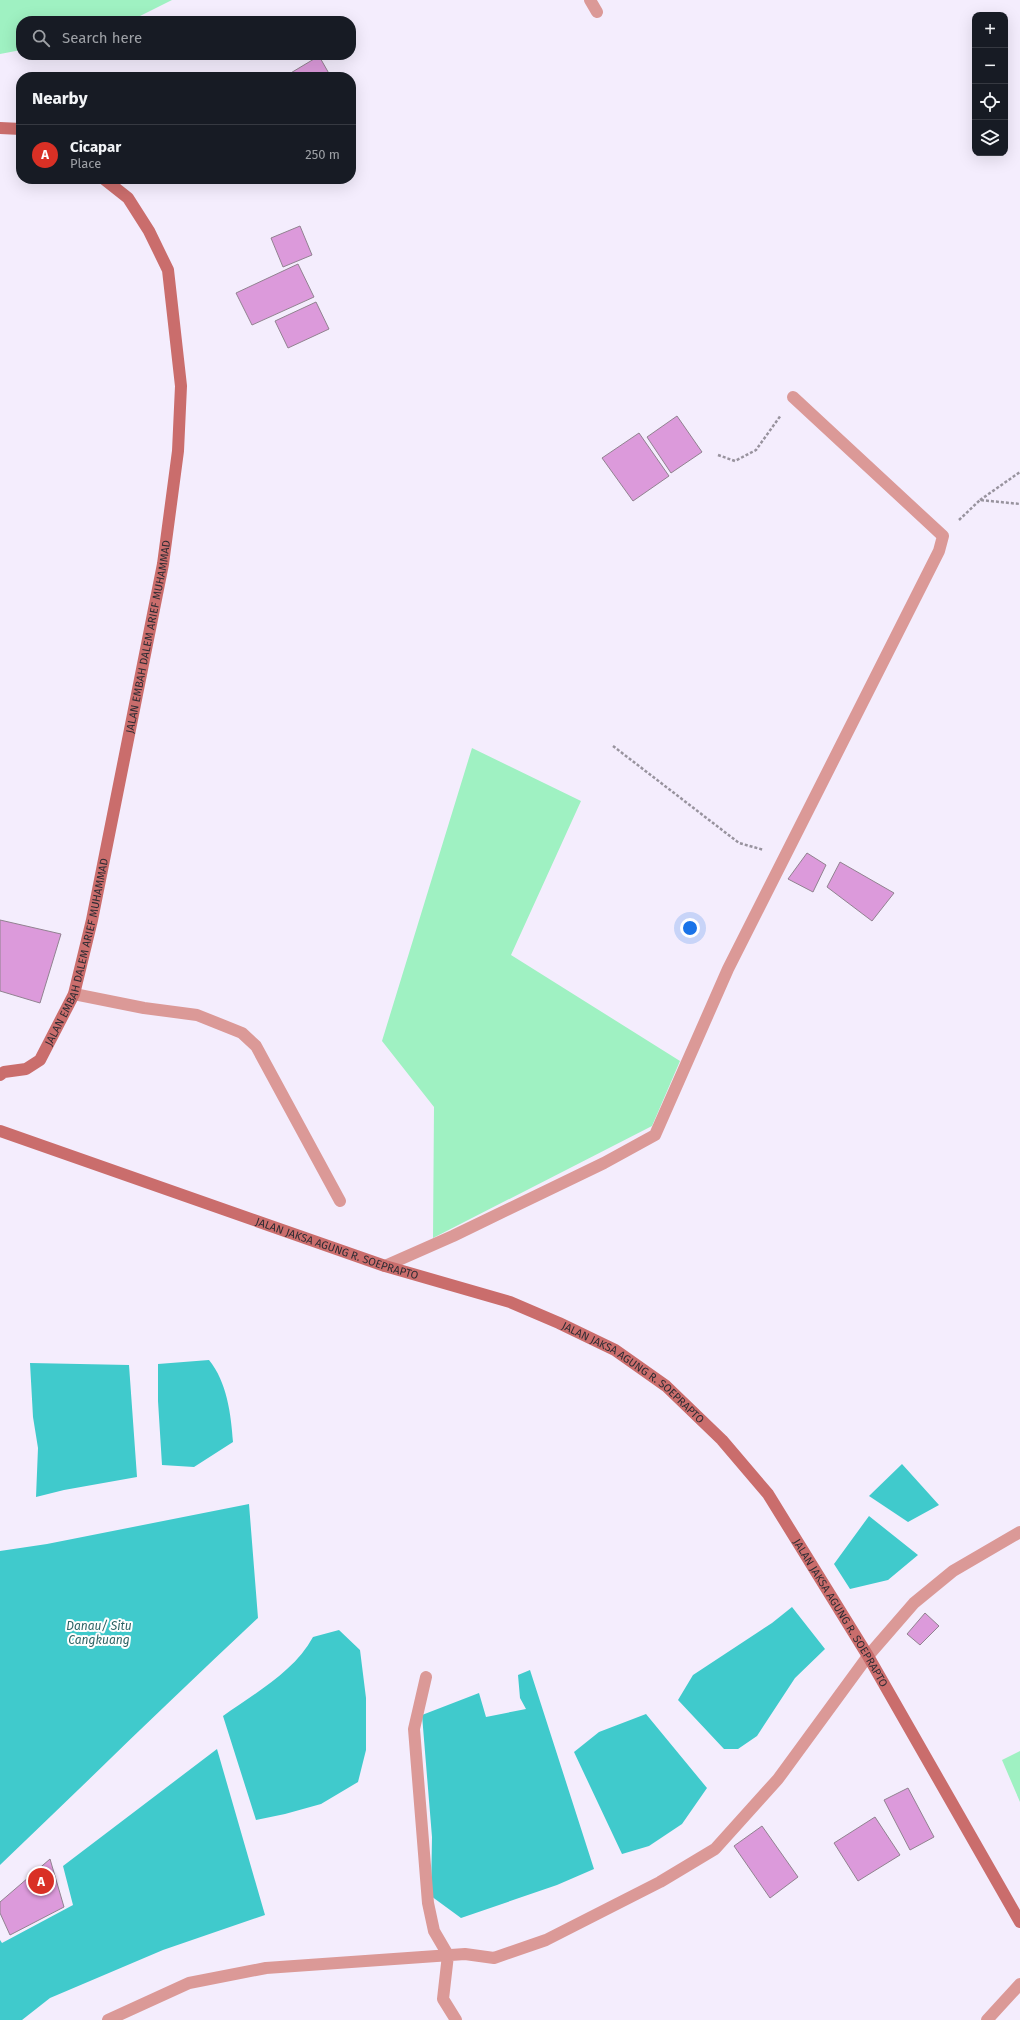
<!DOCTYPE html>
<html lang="en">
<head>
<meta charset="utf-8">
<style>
	:root { --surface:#171b24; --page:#242831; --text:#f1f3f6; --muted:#9ea1a6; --line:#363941; --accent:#d93025 }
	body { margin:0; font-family:"Fira Sans",sans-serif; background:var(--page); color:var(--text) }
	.controls { position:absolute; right:12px; top:12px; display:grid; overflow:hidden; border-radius:8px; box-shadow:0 4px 16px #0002 }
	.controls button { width:36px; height:36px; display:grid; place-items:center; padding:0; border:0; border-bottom:1px solid var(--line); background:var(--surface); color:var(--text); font:20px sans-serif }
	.you { position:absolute; left:690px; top:928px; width:14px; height:14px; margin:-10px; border:3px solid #fff; border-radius:50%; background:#1a73e8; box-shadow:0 0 0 6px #1a73e833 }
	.badge { display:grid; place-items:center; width:26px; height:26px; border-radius:50%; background:var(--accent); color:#fff; font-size:13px; font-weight:700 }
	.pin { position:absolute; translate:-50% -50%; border:2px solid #fff; box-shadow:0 1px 4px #0006 }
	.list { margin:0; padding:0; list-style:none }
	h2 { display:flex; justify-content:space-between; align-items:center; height:52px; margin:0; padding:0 16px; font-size:17px }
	h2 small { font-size:13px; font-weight:400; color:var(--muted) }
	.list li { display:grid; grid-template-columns:26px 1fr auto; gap:12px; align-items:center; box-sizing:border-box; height:60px; padding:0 16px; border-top:1px solid var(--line) }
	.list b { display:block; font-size:15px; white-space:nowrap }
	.list p { margin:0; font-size:13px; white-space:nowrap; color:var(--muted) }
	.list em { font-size:13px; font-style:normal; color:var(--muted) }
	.icon { flex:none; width:22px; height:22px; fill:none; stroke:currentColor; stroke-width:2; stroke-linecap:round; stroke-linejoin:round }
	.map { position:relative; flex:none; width:1020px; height:2020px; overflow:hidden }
	.search { position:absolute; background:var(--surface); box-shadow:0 4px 16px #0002; left:16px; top:16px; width:340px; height:44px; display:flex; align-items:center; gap:10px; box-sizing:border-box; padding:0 14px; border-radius:16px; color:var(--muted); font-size:15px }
	.panel { position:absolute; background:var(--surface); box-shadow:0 4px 16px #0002; left:16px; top:72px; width:340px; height:112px; border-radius:16px }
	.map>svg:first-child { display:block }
	.green { fill:#9ff1c2 }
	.water { fill:#40cacc }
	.building { fill:#dc9adb; stroke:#918290 }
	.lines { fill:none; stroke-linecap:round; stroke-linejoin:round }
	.path { stroke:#98939e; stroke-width:2.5; stroke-dasharray:3 2; stroke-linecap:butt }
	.street { stroke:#db9997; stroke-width:12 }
	.secondary { stroke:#ca6d6c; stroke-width:12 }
	.labels { text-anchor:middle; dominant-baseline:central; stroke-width:4; stroke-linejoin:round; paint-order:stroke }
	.street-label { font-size:11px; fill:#2f2c33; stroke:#fefefe }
	.water-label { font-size:12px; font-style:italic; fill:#2b6263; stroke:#fefefe }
</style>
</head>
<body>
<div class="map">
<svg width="1020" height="2020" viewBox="0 0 1020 2020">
	<rect width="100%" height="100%" fill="#f4edfd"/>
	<path class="green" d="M0 0H172L130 21H21V50L0 54Z
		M472 748 581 801 511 955 680 1061 652 1126 433 1238 434 1107 382 1041Z
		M1020 1751V1802L1002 1760Z"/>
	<path class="water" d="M209 1360C227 1382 231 1414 233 1442L194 1467 162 1465 158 1401V1364Z
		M30 1363 129 1365 137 1477 64 1490 36 1497 38 1448 33 1417Z
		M902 1464 939 1505 908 1522 869 1496Z
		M249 1504 258 1618C171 1699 86 1783 0 1865V1551L47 1544Z
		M869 1516 918 1555 888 1580 850 1589 834 1564Z
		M792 1607 825 1649 795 1678 757 1736 738 1749H724L678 1700 693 1675 772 1623Z
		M339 1630 360 1650 366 1698V1750L358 1782 321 1804 285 1814 256 1820 223 1716C255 1693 294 1672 313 1637Z
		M530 1670 594 1869 557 1885 461 1918 431 1896 432 1837 422 1715 479 1693 486 1717 526 1709 520 1698 518 1675Z
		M646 1714 707 1788 682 1824 649 1846 622 1854 574 1752 599 1732Z
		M217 1749 265 1915 163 1950 50 1998 22 2020H0V1940L2 1943 73 1905 63 1866Z"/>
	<path class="building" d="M319 56 331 77H284Z
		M300 226 312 255 283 267 271 238Z
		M298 264 314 297 252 325 236 293Z
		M316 302 329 329 288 348 275 321Z
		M677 416 702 452 671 473 647 437Z
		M639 433 669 476 633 501 602 458Z
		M807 853 826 865 813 892 788 879Z
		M840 862 894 893 872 921 827 887Z
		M0 920 61 934 40 1003 0 991Z
		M925 1613 939 1626 920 1645 907 1634Z
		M908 1788 934 1837 910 1850 884 1800Z
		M875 1817 900 1855 858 1881 834 1843Z
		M762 1826 798 1877 770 1898 734 1846Z
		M50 1859 64 1907 10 1935 0 1913V1902Z"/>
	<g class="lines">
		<path class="path" d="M718 455 735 461 756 450 781 415
			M980 500 1020 472
			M959 520 980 500 1020 504
			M613 746 739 843 764 850"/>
		<path class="street" d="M590 0 597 12
			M74 994 144 1008 197 1015 242 1033 256 1046 340 1201
			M385 1266 453 1236 604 1163 655 1135 728 969 939 551 943 536 793 397
			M426 1677 414 1729 428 1903 434 1931 448 1955 443 1999 456 2020
			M108 2020 189 1983 266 1968 465 1954 494 1958 546 1940 660 1882 715 1849 778 1779 868 1656 914 1603 953 1571 1020 1532
			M987 2020 1020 1984"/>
		<g class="secondary">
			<path d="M0 128 21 129"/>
			<path id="s1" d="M0 1075 4 1072 26 1069 40 1060 74 994 92 920 163 564 178 451 181 386 168 270 149 231 128 198 104 179"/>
			<path id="s2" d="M0 1131 385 1266 510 1302 559 1323 615 1350 666 1386 722 1440 768 1494 868 1656 1020 1922"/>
		</g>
	</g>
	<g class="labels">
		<g class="street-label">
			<text stroke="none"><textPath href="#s1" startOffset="483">JALAN EMBAH DALEM ARIEF MUHAMMAD</textPath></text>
			<text stroke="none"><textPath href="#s1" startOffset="159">JALAN EMBAH DALEM ARIEF MUHAMMAD</textPath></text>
			<text stroke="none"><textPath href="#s2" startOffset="357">JALAN JAKSA AGUNG R. SOEPRAPTO</textPath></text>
			<text stroke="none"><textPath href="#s2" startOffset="681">JALAN JAKSA AGUNG R. SOEPRAPTO</textPath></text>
			<text stroke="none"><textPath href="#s2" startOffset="1004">JALAN JAKSA AGUNG R. SOEPRAPTO</textPath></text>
		</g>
		<g class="water-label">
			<text x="99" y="1626">Danau/ Situ<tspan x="99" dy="14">Cangkuang</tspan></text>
		</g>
	</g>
</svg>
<div class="controls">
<button>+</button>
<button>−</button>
<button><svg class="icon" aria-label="locate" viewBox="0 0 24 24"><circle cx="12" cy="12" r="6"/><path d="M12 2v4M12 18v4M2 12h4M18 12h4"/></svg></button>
<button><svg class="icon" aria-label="layers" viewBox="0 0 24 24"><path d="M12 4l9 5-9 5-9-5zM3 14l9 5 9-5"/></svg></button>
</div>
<div class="you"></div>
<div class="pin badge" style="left:41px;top:1881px">A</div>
<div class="search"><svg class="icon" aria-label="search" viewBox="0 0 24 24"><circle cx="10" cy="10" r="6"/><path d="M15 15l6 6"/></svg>Search here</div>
<section class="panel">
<h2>Nearby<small></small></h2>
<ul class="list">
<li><span class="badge">A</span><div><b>Cicapar</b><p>Place</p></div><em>250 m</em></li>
</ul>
</section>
</div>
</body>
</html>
